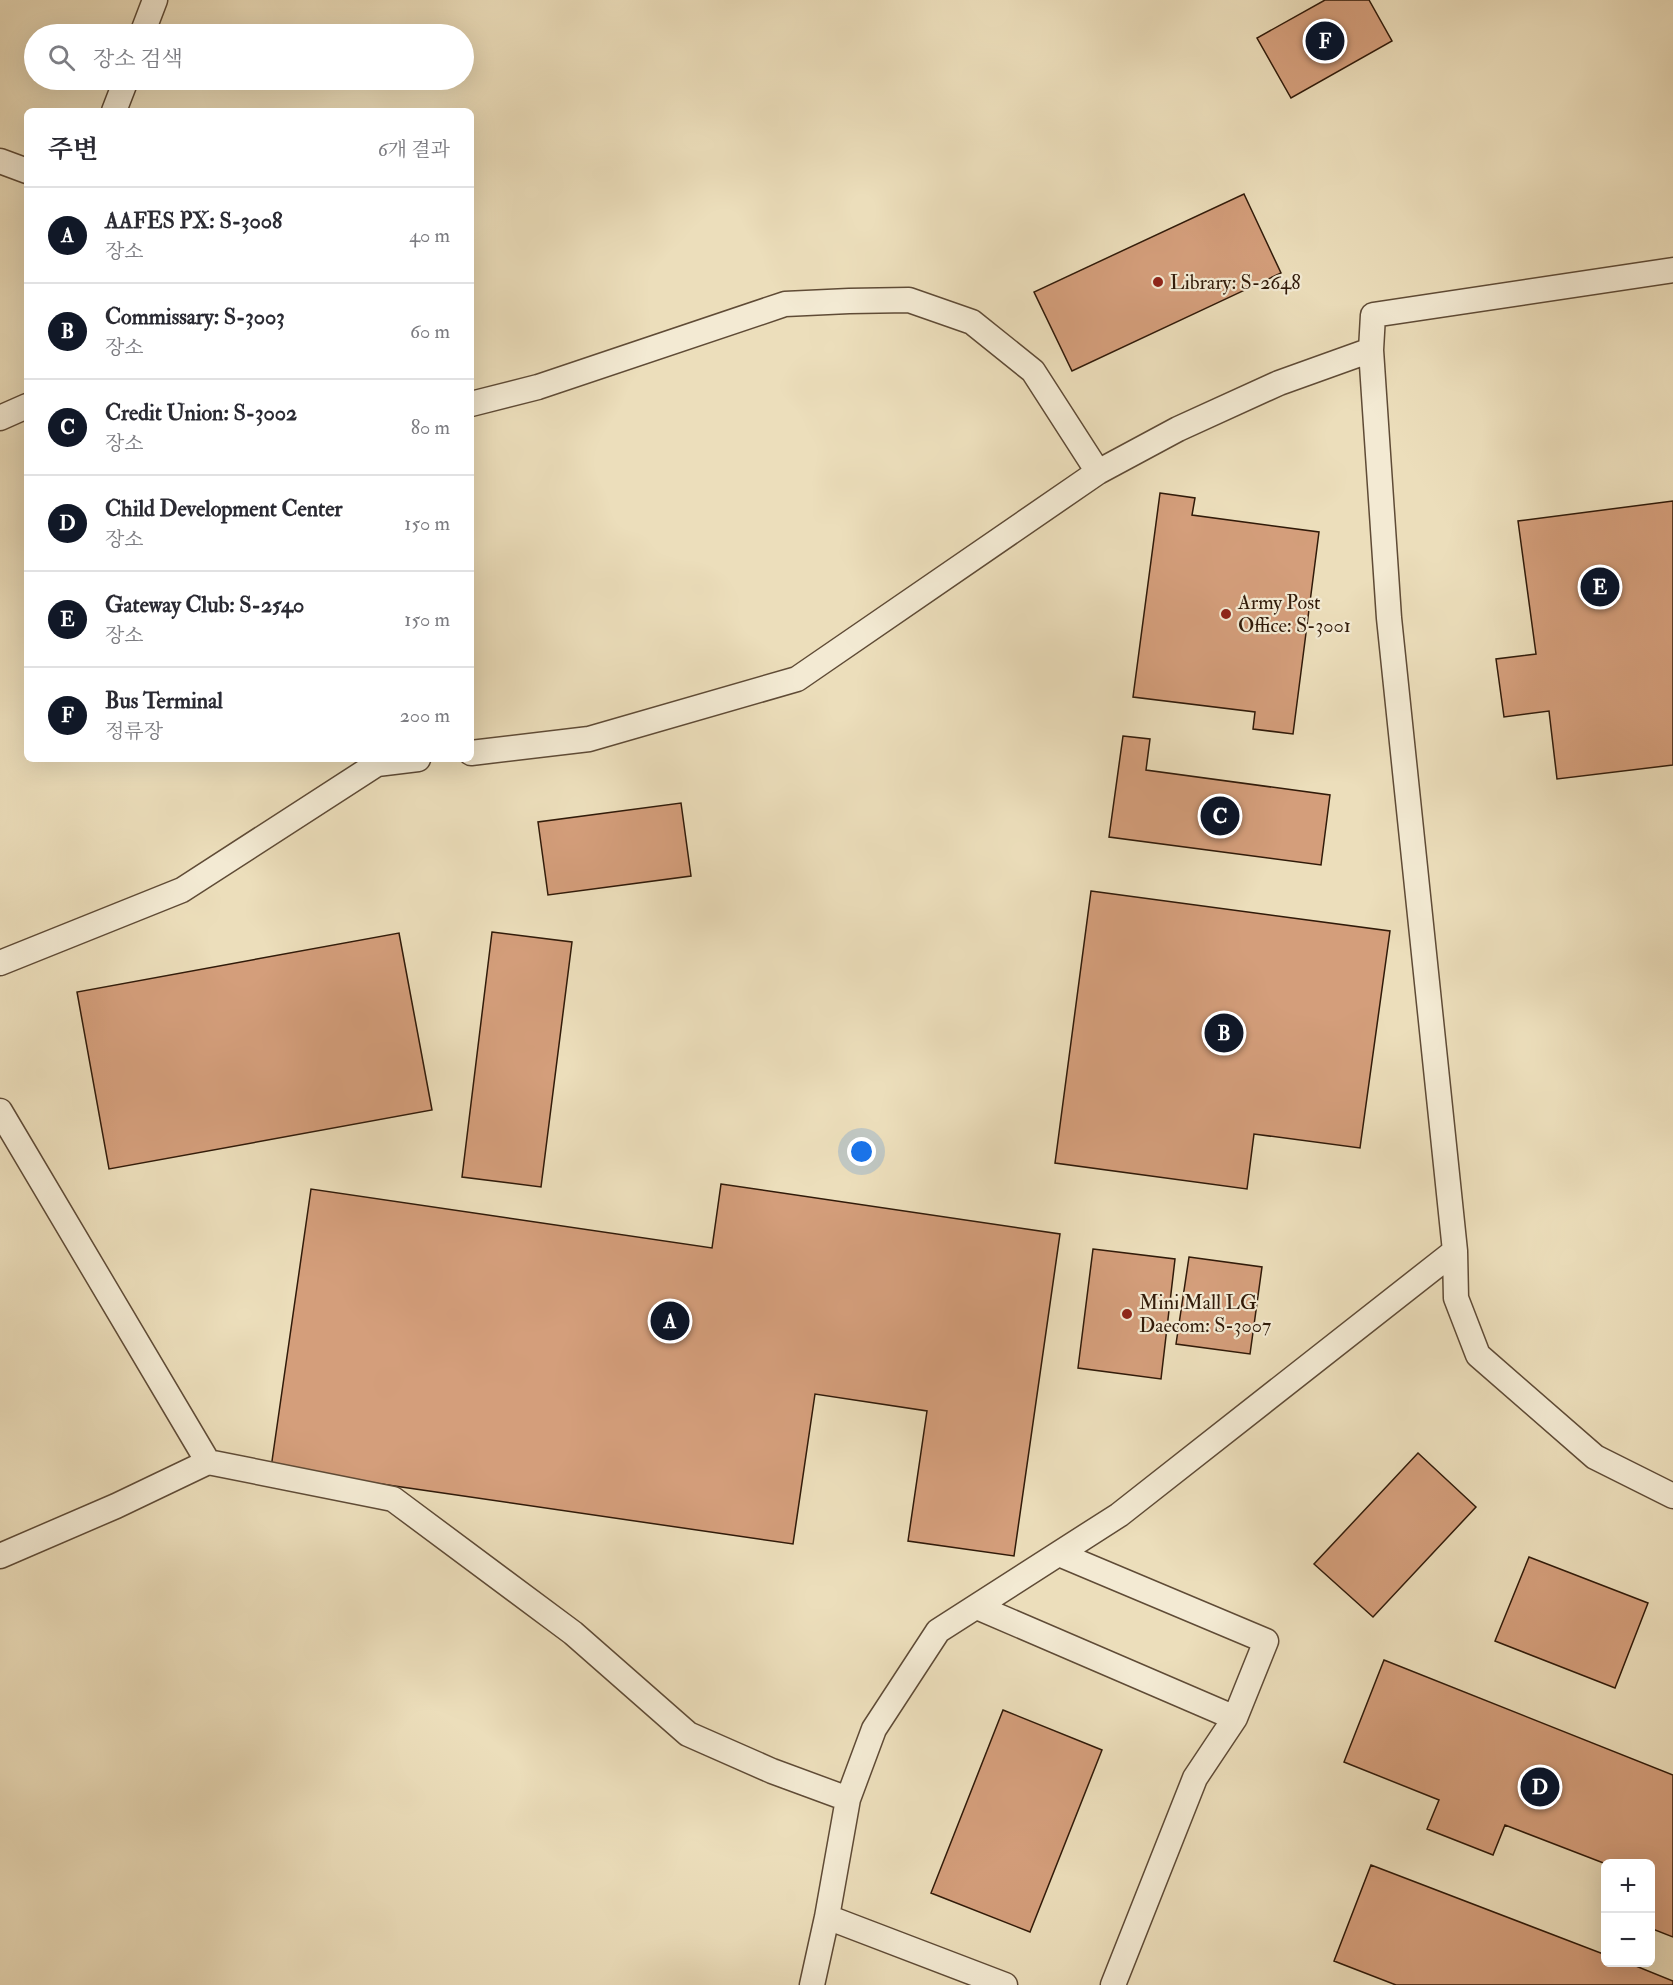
<!DOCTYPE html>
<html lang="ko">
<head>
<meta charset="utf-8">
<style>
	:root { --surface:#fff; --page:#f7f7f7; --text:#2b2b33; --muted:#7c7c81; --line:#e1e1e2; --accent:#111827 }
	body { margin:0; font-family:"IM FELL Double Pica","Noto Serif KR",serif; background:var(--page); color:var(--text) }
	.controls { position:absolute; right:18px; bottom:18px; display:grid; overflow:hidden; border-radius:9px; box-shadow:0 6px 24px #0002 }
	.controls button { width:54px; height:54px; display:grid; place-items:center; padding:0; border:0; border-bottom:2px solid var(--line); background:var(--surface); color:var(--text); font:30px sans-serif }
	.you { position:absolute; left:862px; top:1152px; width:21px; height:21px; margin:-15px; border:4px solid #fff; border-radius:50%; background:#1a73e8; box-shadow:0 0 0 9px #1a73e833 }
	.badge { display:grid; place-items:center; width:39px; height:39px; border-radius:50%; background:var(--accent); color:#fff; font-size:20px; font-weight:700 }
	.pin { position:absolute; translate:-50% -50%; border:3px solid #fff; box-shadow:0 2px 6px #0006 }
	.list { margin:0; padding:0; list-style:none }
	h2 { display:flex; justify-content:space-between; align-items:center; height:78px; margin:0; padding:0 24px; font-size:26px }
	h2 small { font-size:20px; font-weight:400; color:var(--muted) }
	.list li { display:grid; grid-template-columns:39px 1fr auto; gap:18px; align-items:center; box-sizing:border-box; height:96px; padding:0 24px; border-top:2px solid var(--line) }
	.list b { display:block; font-size:22px; white-space:nowrap }
	.list p { margin:0; font-size:20px; white-space:nowrap; color:var(--muted) }
	.list em { font-size:20px; font-style:normal; color:var(--muted) }
	.icon { flex:none; width:33px; height:33px; fill:none; stroke:currentColor; stroke-width:2; stroke-linecap:round; stroke-linejoin:round }
	.map { position:relative; flex:none; width:1673px; height:1985px; overflow:hidden }
	.search { position:absolute; background:var(--surface); box-shadow:0 6px 24px #0002; left:24px; top:24px; width:450px; height:66px; display:flex; align-items:center; gap:15px; box-sizing:border-box; padding:0 21px; border-radius:33px; color:var(--muted); font-size:22px }
	.panel { position:absolute; background:var(--surface); box-shadow:0 6px 24px #0002; left:24px; top:108px; width:450px; height:654px; border-radius:9px }
	.map>svg:first-child { display:block }
	.building { fill:#d49e7b; stroke:#301a09; stroke-width:1.5 }
	.lines { fill:none; stroke-linecap:round; stroke-linejoin:round }
	.lane-casing { stroke:#5f4b36; stroke-width:27 }
	.lane { stroke:#f3ead3; stroke-width:24 }
	.poi-dot { fill:#8f2418; stroke:#f3ead3; stroke-width:2 }
	.labels { text-anchor:middle; dominant-baseline:central; stroke-width:4.5; stroke-linejoin:round; paint-order:stroke }
	.poi-label { font-size:20px; fill:#301a09; stroke:#f3ead3; text-anchor:start }
</style>
</head>
<body>
<div class="map">
<svg width="1673" height="1985" viewBox="0 0 1673 1985">
	<rect width="100%" height="100%" fill="#ecdebb"/>
	<filter id="stains"><feTurbulence type="fractalNoise" baseFrequency=".00333" numOctaves="4"/><feColorMatrix values="0 0 0 0 .2 0 0 0 0 .09 0 0 0 0 .02 0 0 0 .5 -.17"/></filter>
	<radialGradient id="worn" r=".72"><stop offset=".6" stop-color="#630" stop-opacity="0"/><stop offset="1" stop-color="#630" stop-opacity=".3"/></radialGradient>
	<path class="building" d="M1325 0H1369L1392 41 1291 98 1257 38Z
		M1244 194 1281 273 1072 371 1034 292Z
		M1160 493 1195 498 1192 515 1319 532 1293 734 1253 729 1255 712 1133 697Z
		M1673 501V765L1557 779 1549 711 1504 717 1496 659 1536 654 1518 521Z
		M1123 736 1150 739 1146 770 1330 795 1321 865 1109 837Z
		M681 803 691 876 548 895 538 822Z
		M1091 891 1390 931 1360 1148 1254 1134 1247 1189 1055 1163Z
		M492 932 572 942 541 1187 462 1177Z
		M399 933 432 1110 109 1169 77 992Z
		M721 1184 1060 1234 1014 1556 908 1541 927 1411 815 1394 793 1544 271 1468 311 1189 712 1248Z
		M1093 1249 1175 1259 1161 1379 1078 1368Z
		M1189 1257 1262 1267 1250 1354 1176 1344Z
		M1418 1453 1476 1507 1373 1617 1314 1564Z
		M1529 1557 1648 1603 1615 1688 1495 1641Z
		M1384 1660 1673 1775V1937L1650 1928V1864H1606L1505 1825 1493 1855 1427 1829 1439 1800 1344 1762Z
		M1003 1710 1102 1750 1030 1932 931 1893Z
		M1371 1865 1606 1955V1962H1626L1673 1981V1985H1396L1334 1961Z"/>
	<g class="lines">
		<defs>
			<path id="lane" d="M142 34 155 0
				M114 111 126 80
				M0 161 27 171
				M1673 270 1373 315 1371 350 1389 618 1455 1251 1456 1298 1478 1355 1595 1457 1673 1496
				M471 404 538 387 785 304 849 301 909 300 972 322 1033 371 1098 472
				M0 418 27 406
				M471 753 589 739 797 679 1098 472 1178 429 1279 383 1371 350
				M0 963 182 890 377 764 418 759
				M0 1111 208 1462
				M0 1556 116 1506 208 1462 393 1499 573 1633 688 1734 772 1771 848 1799
				M977 1607 1235 1718 1266 1641 1059 1554
				M827 1917 1005 1985
				M812 1985 827 1917 848 1799 874 1729 938 1631 1119 1515 1455 1251
				M1113 1985 1195 1778 1235 1718"/>
		</defs>
		<use href="#lane" class="lane-casing"/>
		<use href="#lane" class="lane"/>
	</g>
	<g class="poi-dot">
		<circle cx="1158" cy="282" r="6"/>
		<circle cx="1226" cy="614" r="6"/>
		<circle cx="1127" cy="1314" r="6"/>
	</g>
	<g class="labels">
		<g class="poi-label">
			<text x="1170" y="282">Library: S-2648</text>
			<text x="1238" y="602">Army Post<tspan x="1238" dy="23">Office: S-3001</tspan></text>
			<text x="1139" y="1302">Mini Mall LG<tspan x="1139" dy="23">Daecom: S-3007</tspan></text>
		</g>
	</g>
	<rect width="100%" height="100%" filter="url(#stains)"/>
	<rect width="100%" height="100%" fill="url(#worn)"/>
</svg>
<div class="controls">
<button>+</button>
<button>−</button>
</div>
<div class="you"></div>
<div class="pin badge" style="left:670px;top:1321px">A</div>
<div class="pin badge" style="left:1224px;top:1033px">B</div>
<div class="pin badge" style="left:1220px;top:816px">C</div>
<div class="pin badge" style="left:1540px;top:1787px">D</div>
<div class="pin badge" style="left:1600px;top:587px">E</div>
<div class="pin badge" style="left:1325px;top:41px">F</div>
<div class="search"><svg class="icon" aria-label="search" viewBox="0 0 24 24"><circle cx="10" cy="10" r="6"/><path d="M15 15l6 6"/></svg>장소 검색</div>
<section class="panel">
<h2>주변<small>6개 결과</small></h2>
<ul class="list">
<li><span class="badge">A</span><div><b>AAFES PX: S-3008</b><p>장소</p></div><em>40 m</em></li>
<li><span class="badge">B</span><div><b>Commissary: S-3003</b><p>장소</p></div><em>60 m</em></li>
<li><span class="badge">C</span><div><b>Credit Union: S-3002</b><p>장소</p></div><em>80 m</em></li>
<li><span class="badge">D</span><div><b>Child Development Center</b><p>장소</p></div><em>150 m</em></li>
<li><span class="badge">E</span><div><b>Gateway Club: S-2540</b><p>장소</p></div><em>150 m</em></li>
<li><span class="badge">F</span><div><b>Bus Terminal</b><p>정류장</p></div><em>200 m</em></li>
</ul>
</section>
</div>
</body>
</html>
